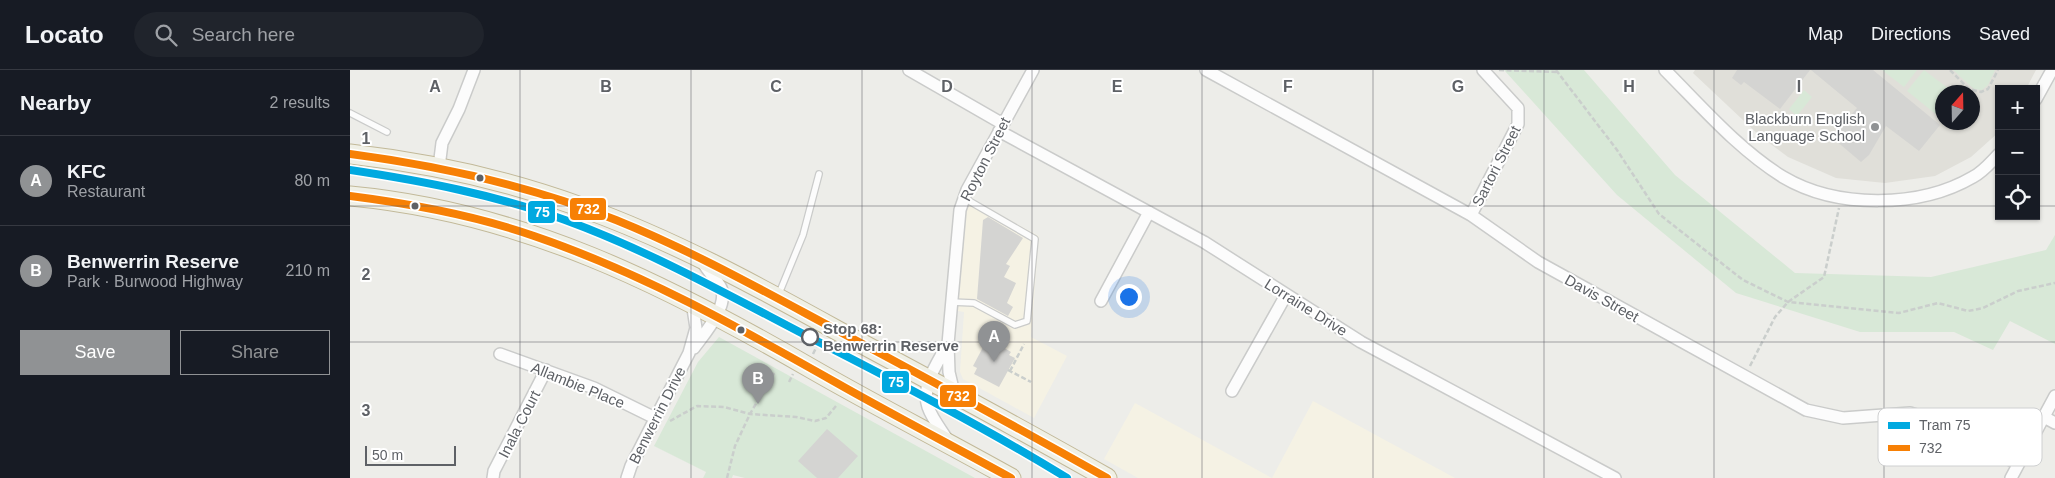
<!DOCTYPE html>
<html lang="en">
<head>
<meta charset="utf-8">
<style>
	:root { --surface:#171b24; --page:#20242c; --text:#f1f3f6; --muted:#9ea1a6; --line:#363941; --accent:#909294 }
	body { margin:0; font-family:Arial,sans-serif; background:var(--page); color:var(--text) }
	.controls { position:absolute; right:15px; top:15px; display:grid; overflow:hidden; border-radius:0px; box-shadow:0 1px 4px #0004 }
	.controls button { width:45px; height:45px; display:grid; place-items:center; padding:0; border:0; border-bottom:1px solid var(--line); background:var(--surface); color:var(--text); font:25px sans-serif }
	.compass { position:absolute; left:1585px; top:15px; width:45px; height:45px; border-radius:50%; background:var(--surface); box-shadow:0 1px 4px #0004; rotate:20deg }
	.scale { position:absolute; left:15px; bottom:12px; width:91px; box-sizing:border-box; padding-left:5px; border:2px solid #5e6166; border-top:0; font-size:14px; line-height:18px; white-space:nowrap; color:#5e6166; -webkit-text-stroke:4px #fff; paint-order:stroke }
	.you { position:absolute; left:778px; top:226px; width:18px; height:18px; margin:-12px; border:4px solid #fff; border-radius:50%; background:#1a73e8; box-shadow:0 0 0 8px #1a73e833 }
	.badge { display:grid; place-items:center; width:32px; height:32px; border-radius:50%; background:var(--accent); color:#fff; font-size:16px; font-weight:700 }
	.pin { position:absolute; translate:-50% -41px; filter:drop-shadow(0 1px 2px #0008) }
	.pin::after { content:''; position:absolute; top:26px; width:18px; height:15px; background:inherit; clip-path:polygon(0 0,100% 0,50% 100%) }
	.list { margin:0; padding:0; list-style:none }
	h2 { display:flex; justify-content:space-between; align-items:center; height:65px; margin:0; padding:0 20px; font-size:21px }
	h2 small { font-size:16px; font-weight:400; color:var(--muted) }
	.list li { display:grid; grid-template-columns:32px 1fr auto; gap:15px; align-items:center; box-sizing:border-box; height:90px; padding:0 20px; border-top:1px solid var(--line) }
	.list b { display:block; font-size:19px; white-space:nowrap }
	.list p { margin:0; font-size:16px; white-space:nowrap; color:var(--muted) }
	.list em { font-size:16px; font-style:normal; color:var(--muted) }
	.actions { display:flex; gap:10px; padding:15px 20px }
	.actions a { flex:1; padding:11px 0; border:1px solid var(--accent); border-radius:0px; text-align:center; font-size:18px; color:var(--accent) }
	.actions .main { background:var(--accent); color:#fff }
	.icon { flex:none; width:28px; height:28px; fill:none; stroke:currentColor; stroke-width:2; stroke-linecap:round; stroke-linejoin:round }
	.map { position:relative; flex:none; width:1705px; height:408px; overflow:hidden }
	header { display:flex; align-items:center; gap:30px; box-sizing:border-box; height:70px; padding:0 25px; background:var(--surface); border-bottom:1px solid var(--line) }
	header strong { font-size:24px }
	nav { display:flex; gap:28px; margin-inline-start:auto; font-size:18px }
	.search { width:350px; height:45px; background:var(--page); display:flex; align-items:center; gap:12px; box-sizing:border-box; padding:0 18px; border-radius:28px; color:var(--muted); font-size:19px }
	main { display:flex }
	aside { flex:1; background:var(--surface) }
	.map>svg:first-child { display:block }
	.commercial { fill:#f5f2e4 }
	.education { fill:#e0dfd9; fill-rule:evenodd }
	.green { fill:#d8e8d7 }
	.building { fill:#d4d4d2 }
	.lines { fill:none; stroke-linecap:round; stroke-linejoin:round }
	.service-casing { stroke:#cacbca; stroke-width:8 }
	.minor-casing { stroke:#cacbca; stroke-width:14 }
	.trunk-casing { stroke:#c2b999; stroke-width:21 }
	.path { stroke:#cacecc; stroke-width:2.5; stroke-dasharray:5 2.5; stroke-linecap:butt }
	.service { stroke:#fcfcfc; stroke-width:5.5 }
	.minor { stroke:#fcfcfc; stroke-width:11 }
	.trunk { stroke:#f0f0e6; stroke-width:19 }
	.bus-1-casing { stroke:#fff; stroke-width:11 }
	.bus-1 { stroke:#f78005; stroke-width:8 }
	.tram-1-casing { stroke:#fff; stroke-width:11 }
	.tram-1 { stroke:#00a9e0; stroke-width:8 }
	.grid { fill:none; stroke:#5e6166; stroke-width:1; stroke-opacity:0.55 }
	.poi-dot { fill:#909294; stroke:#fff; stroke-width:2 }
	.bus-dot { fill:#5e6166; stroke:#fff; stroke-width:2 }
	.stop-dot { fill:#fff; stroke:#5e6166; stroke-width:2.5 }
	.labels { text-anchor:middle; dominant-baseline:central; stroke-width:4; stroke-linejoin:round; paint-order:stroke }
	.poi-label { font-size:15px; fill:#5e6166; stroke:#fff; text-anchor:end }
	.street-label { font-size:15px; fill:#5e6166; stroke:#fff }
	.stop-label { font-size:15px; font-weight:bold; fill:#5e6166; stroke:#fff; text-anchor:start }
	.key { fill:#fff; stroke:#cfd0d1; stroke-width:1 }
	.key-label { font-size:14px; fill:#5e6166 }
	.grid-label { font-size:16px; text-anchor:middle; font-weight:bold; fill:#5e6166; stroke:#fff; stroke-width:4; stroke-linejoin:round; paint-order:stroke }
	.line-badge { stroke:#fff; stroke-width:2 }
	.badge-label { font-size:14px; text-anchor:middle; font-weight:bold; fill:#fff }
</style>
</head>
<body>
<header>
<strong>Locato</strong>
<div class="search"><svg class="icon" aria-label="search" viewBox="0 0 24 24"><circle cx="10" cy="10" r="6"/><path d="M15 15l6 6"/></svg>Search here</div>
<nav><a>Map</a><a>Directions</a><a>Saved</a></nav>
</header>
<main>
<aside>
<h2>Nearby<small>2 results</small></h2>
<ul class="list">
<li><span class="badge">A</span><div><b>KFC</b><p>Restaurant</p></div><em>80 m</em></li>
<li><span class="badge">B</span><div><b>Benwerrin Reserve</b><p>Park · Burwood Highway</p></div><em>210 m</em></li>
</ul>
<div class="actions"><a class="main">Save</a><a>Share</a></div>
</aside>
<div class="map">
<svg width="1705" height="408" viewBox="0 0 1705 408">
	<rect width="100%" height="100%" fill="#edede9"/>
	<path class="commercial" d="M621 128 689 166 681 267 717 286 684 348 613 309 610 302 614 242 608 241 616 141Z
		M963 331 1105 408H788L754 389 785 333 922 408Z"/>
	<path class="education" d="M1345 0H1686L1676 19H1649V62L1621 87 1585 106 1535 113 1486 108 1438 87 1411 67 1343 3ZM1592 22H1622V52H1592Z"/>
	<path class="green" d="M1154 0H1234L1325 105 1445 203 1581 207 1696 180 1705 165V274L1660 251 1643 280 1604 262H1510L1386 223 1267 125Z
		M1532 0H1567L1554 17Z
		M1574 0 1603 22H1592V49L1557 21Z
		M1603 0H1645L1638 15 1632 20 1624 19Z
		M1454 20 1462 27 1447 46 1439 39Z
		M369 267 625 408H395L383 405 382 408H353L356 402 304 376 348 292Z"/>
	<path class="building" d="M1387 0H1460L1430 39 1394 12 1391 15 1382 8Z
		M1461 0H1523L1590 55 1569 81 1536 56 1519 85 1511 92 1485 70 1492 61 1489 59 1507 38Z
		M638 147 673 168 656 194 660 196 654 207 666 213 657 233 663 237 658 246 627 229 633 150Z
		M640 264 654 271 651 276 661 282 659 285 665 288 649 317 624 304 627 298 623 296Z
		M477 359 508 386 488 408H467L448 391Z"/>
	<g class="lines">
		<defs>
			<path id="service" d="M0 43 37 62
				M428 226 453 165 469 104
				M601 232 624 233 665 255 677 251 685 169 614 128"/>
			<path id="minor" d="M559 0 653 54
				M856 0 1121 145 1188 192 1456 340 1493 348 1560 343 1595 354 1668 394
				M1315 0C1352 37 1388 79 1433 107 1487 139 1570 138 1623 107 1633 102 1641 92 1649 84
				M1686 29 1702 0
				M649 61 854 172 1011 272 1265 408
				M89 97 92 73 109 39 124 0
				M1121 145 1168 54V38L1133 0
				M751 231 799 142
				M597 275C587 294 571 315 578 337 582 349 593 362 600 374
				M344 278C354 264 381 234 370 216 365 208 357 200 352 191
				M150 284 244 318 305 348
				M882 321 936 225
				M604 323 599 302 598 274 610 140 617 120 683 0
				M1694 347 1705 353
				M143 408 144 401 196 300
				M277 408 281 396 339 283 346 258 342 232
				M1661 408 1705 326"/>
			<path id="trunk" d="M0 84C79 93 157 110 231 137 321 169 407 216 490 262 580 310 669 358 757 408
				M0 126C172 142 315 214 462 299 528 337 595 371 661 408"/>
		</defs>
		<use href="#service" class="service-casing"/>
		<use href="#minor" class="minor-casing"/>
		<use href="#trunk" class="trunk-casing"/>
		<path class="path" d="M1149 0 1207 2
			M1206 0 1267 80 1309 144 1393 210 1438 232 1549 243 1588 233 1618 241 1633 238 1668 221 1705 213
			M1600 0 1619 19 1631 22 1638 19 1648 0
			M463 284 471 268
			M1400 296 1425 247 1438 232 1474 207 1489 138
			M658 300 681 312
			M660 301 674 274
			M439 312 443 304
			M320 351 347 336 374 337 400 344 446 347 465 351 476 348 486 336
			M377 408 385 376 400 344 424 303"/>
		<use href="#service" class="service"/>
		<use href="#minor" class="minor"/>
		<use href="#trunk" class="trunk"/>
		<defs>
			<path id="bus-1" d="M0 84C91 96 181 116 266 150 345 182 419 224 494 264 582 311 670 359 757 408
				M0 126C63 134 124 145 184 166 290 202 388 257 485 312 543 345 603 376 661 408"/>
		</defs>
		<use href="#bus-1" class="bus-1-casing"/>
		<use href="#bus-1" class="bus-1"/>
		<defs>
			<path id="tram-1" d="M0 100C73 111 146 125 215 150 300 181 380 226 461 268 547 312 634 357 717 408"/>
		</defs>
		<use href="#tram-1" class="tram-1-casing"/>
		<use href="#tram-1" class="tram-1"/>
	</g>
	<path class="grid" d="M170 0V408M341 0V408M512 0V408M682 0V408M852 0V408M1023 0V408M1194 0V408M1364 0V408M1534 0V408M0 136H1649M1686 136H1705M0 272H1705"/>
	<circle class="poi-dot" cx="1525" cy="57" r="5"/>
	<g class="bus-dot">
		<circle cx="130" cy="108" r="4.5"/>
		<circle cx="65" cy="136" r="4.5"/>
		<circle cx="391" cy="260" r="4.5"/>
	</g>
	<circle class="stop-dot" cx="460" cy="267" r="8"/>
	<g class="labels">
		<g class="poi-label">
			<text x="1515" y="48">Blackburn English<tspan x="1515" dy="17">Language School</tspan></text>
		</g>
		<g class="street-label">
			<text transform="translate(635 89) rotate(-63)">Royton Street</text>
			<text transform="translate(1146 96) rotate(-63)">Sartori Street</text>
			<text transform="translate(1252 228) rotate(29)">Davis Street</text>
			<text transform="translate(956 237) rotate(32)">Lorraine Drive</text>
			<text transform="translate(228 315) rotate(22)">Allambie Place</text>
			<text transform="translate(307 345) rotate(-63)">Benwerrin Drive</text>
			<text transform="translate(169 354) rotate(-63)">Inala Court</text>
		</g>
		<g class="stop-label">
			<text x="473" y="258">Stop 68:<tspan x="473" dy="17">Benwerrin Reserve</tspan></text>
		</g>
	</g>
	<rect x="1528" y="338" width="164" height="58" rx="8" class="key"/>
	<rect x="1538" y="352" width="22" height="7" fill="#00a9e0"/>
	<rect x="1538" y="375" width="22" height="6" fill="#f78005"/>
	<g class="key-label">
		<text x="1569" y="360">Tram 75</text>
		<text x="1569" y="383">732</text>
	</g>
	<g class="grid-label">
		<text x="85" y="22">A</text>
		<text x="256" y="22">B</text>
		<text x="426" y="22">C</text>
		<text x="597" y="22">D</text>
		<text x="767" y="22">E</text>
		<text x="938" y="22">F</text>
		<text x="1108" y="22">G</text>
		<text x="1279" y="22">H</text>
		<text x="1449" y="22">I</text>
		<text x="16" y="74">1</text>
		<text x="16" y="210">2</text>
		<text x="16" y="346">3</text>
	</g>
	<g class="line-badge">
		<rect x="219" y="127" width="38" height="24" rx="5" fill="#f78005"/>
		<rect x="177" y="130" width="29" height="24" rx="5" fill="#00a9e0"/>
		<rect x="531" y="300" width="29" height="24" rx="5" fill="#00a9e0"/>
		<rect x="589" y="314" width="38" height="24" rx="5" fill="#f78005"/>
	</g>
	<g class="badge-label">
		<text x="238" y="144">732</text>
		<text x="192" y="147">75</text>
		<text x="546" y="317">75</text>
		<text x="608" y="331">732</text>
	</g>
</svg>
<div class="controls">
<button>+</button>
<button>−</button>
<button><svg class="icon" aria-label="locate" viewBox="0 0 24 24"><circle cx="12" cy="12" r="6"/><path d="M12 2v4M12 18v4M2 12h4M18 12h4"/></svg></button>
</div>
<svg class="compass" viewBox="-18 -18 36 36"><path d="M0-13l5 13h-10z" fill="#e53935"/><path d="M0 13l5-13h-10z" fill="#9ea1a6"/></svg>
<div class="scale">50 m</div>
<div class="you"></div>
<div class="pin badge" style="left:644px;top:292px">A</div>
<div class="pin badge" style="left:408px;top:334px">B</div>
</div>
</main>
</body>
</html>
